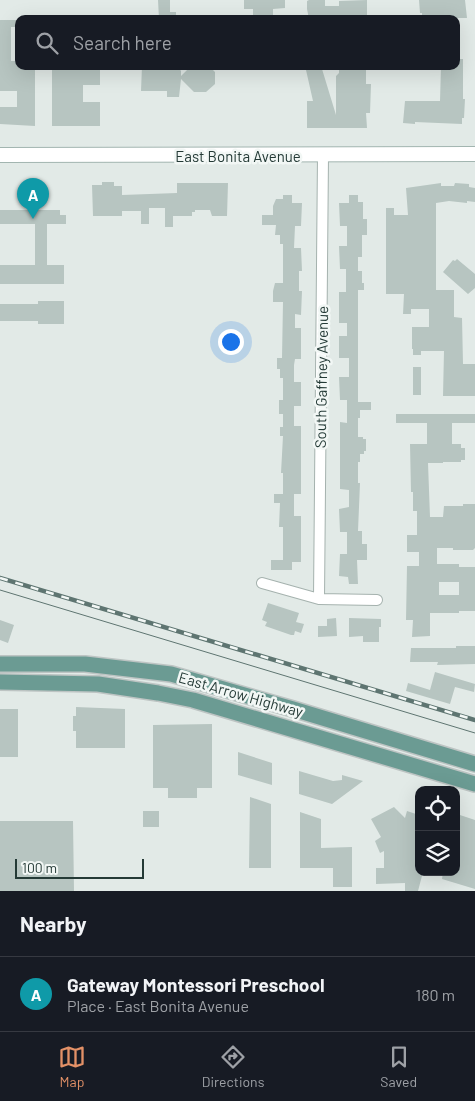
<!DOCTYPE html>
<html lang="en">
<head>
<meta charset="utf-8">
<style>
	:root { --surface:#171b24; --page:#242831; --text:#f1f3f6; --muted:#9ea1a6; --line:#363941; --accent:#e39167 }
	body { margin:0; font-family:Barlow,sans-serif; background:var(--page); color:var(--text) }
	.controls { position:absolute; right:15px; bottom:15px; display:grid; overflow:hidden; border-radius:10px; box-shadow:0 5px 20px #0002 }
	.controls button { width:45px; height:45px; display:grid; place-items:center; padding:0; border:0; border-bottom:1px solid var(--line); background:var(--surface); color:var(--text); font:25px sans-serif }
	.scale { position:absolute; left:15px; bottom:12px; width:129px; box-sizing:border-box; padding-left:5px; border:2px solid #243a36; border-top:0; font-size:14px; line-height:18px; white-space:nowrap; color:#243a36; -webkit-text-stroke:4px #f2f7f5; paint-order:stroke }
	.you { position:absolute; left:230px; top:341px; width:18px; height:18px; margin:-12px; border:4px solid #fff; border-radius:50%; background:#1a73e8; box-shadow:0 0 0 8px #1a73e833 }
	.badge { display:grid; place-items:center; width:32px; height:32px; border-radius:50%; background:var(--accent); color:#fff; font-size:16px; font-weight:700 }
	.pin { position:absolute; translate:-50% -41px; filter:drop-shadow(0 1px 2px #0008) }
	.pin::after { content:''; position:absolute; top:26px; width:18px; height:15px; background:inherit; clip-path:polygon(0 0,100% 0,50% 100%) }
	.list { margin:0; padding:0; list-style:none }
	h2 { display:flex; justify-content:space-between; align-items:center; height:65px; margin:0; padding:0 20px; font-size:21px }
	h2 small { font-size:16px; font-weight:400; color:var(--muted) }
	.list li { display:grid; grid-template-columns:32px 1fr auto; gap:15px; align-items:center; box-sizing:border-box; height:75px; padding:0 20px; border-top:1px solid var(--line) }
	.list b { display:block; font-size:19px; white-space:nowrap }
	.list p { margin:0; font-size:16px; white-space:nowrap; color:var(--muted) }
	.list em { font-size:16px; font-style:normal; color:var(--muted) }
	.icon { flex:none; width:28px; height:28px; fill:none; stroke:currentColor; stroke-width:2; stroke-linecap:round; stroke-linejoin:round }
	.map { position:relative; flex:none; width:475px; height:891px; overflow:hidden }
	.search { position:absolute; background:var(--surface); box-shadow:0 5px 20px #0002; left:15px; right:15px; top:15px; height:55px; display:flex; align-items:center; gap:12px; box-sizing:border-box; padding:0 18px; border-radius:10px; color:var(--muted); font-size:19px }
	.sheet { height:140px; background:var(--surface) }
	nav { display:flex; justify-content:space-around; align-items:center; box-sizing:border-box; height:70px; border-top:1px solid var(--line); background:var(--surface); font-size:14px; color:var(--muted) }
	nav a { display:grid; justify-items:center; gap:2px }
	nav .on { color:var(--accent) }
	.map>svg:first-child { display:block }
	.building { fill:#b7c5c1; fill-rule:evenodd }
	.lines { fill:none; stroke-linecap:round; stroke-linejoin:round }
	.street-casing { stroke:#a5b2ae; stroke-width:12 }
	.secondary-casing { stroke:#a2b5b0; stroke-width:16 }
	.primary-casing { stroke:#bdc4c3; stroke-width:18 }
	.street { stroke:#fff; stroke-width:10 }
	.secondary { stroke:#fff; stroke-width:14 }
	.primary { stroke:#6b9b93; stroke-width:15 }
	.tram { stroke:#5e7571; stroke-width:1 }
	.rail-casing { stroke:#5e7571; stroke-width:4.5 }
	.rail { stroke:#f2f7f5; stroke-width:2.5; stroke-dasharray:8; stroke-linecap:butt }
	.labels { text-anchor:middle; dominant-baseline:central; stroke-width:5; stroke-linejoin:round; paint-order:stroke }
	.street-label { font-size:15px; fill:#243a36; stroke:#f2f7f5 }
</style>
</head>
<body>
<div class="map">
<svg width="475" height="891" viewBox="0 0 475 891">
	<rect width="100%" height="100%" fill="#e2eae7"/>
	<path class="building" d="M158 0H170V12H176V19H159Z
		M244 0H285V8L273 9V19H253V9H244Z
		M309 0H325V6H339V1L367 0V19H309L307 9V1Z
		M419 0H465L467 18H422V13H420Z
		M0 20H19V27H11V61H19V66H35V126L0 124V107H17V91H0Z
		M456 59H463V99H465L464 118H462V124L415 122V124L403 123 405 101H440L441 66H456Z
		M52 66H100V85H83V102H100V126H52Z
		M142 66 178 67 181 71V76L191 66H209L215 72V84L206 92H194L181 79 179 97H167V91H141Z
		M319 66 322 69 336 115V76L339 73V68L366 66V84H371L370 113H366L367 128H307V101H313L306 70Z
		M102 182H114V186H122V195L177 193V183H228L227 216H212L210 210H195V212H192V216H173V227H165V208H149V224H141V211H122V216H93L92 185H102Z
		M441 183V186H454L455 183 469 184V187L475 188V202L467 201V203L449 201 436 203V290H454V317L462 318 463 364H475V396H443L444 351H421V355H413V349H412V327H429V309H411V314H403L404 294H386V208H394V215H408L406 188Z
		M283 195H292V203H302L301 226H295L294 248H301L302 271H299V291H302L301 315 295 314V328H301V359H295L294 365V382H301V406H294V426H301V494H294V516H301V562H292V570H271V560H283V527H279L280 503H274V494H283V473H281L283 436H280V427H283V414H279V400H283V378H280V369H277V358H282L283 302H273V291L275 283H283V244H280V235H275L276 225H262V215H273V206L276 199H283Z
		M349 195H358V202H363V219H367V235H362V257H358V271H362V283H364V290H358V402H371V410H360V418H358V437H363V439H366V451H364V454H360V462H358V483H360L358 531H362V544H367V560H357L358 584H349L348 577 339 576 340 554H347V532H340L339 509 349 507V490L340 489V422L347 423V400H340L339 377H349V358H339V336H347V323H339V292H346V269H340L339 246H347V226H340L339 203H349Z
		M0 210H60V215H66V224H47V265H64V284H0V265H35V224H0Z
		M457 259 475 274V288L468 294 443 272 453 260 455 261Z
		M38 301H64V324H38V321H0V304H38Z
		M413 367H421V395H413Z
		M396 414H475V423H452V444H461V448H465V460H461V462H443V463H428L430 517H443L444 506H463V504H475V548L473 550H453V548H437V564H459V567H475V611H459V613H430V636L412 637 413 620H406L407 566H419V552H407V535H417V511H413V492H411L410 444H427V423H396ZM439 582H459V595H439Z
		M268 603 299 613 296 622 304 624 301 633 295 631 294 635H291L265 626 267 622 262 620Z
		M336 618 337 636 318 637V626H327V619Z
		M349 618 381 619V627H379V642H363V636L349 637Z
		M0 620 14 625 8 643 0 640Z
		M456 646H475V664L437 665 438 662H410L411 648H456Z
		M435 672 475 684 474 692 455 687 450 704 406 691 408 683 430 690Z
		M76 707 125 709V748H76V731H73V716H76Z
		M0 709H18V757H0Z
		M212 724V788H197V798H168V788H153V725Z
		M238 752 272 763V785L238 775Z
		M299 771 333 781 342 780V775L363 781 332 804 299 794Z
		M250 797 271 804V868H249Z
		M394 807 405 818 407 811 419 815V872H423L418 891H405V883L376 884V868H384V851L380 853 377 846 375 841 381 837 371 819Z
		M143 811H159V827H143Z
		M300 812 321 819V848L352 847V887H333V868H300Z
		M460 815 475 820V889L442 879 443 872H456V830Z
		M0 821H73L74 891H0Z"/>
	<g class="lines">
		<defs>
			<path id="street" d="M262 583 319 599 377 600
				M319 599 323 155"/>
			<path id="secondary" d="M0 155 475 154"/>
			<path id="primary" d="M0 664H85L171 674 293 709 475 764
				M0 682 98 684 158 693 193 700 475 784"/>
		</defs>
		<use href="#street" class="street-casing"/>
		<use href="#secondary" class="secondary-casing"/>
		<use href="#primary" class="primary-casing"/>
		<use href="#street" class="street"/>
		<use href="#secondary" class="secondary"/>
		<use href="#primary" class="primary"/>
		<path class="tram" d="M0 590 475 733"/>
		<defs>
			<path id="rail" d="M0 578 475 720"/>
		</defs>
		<use href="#rail" class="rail-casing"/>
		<use href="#rail" class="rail"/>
	</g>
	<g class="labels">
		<g class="street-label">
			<text x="238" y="156">East Bonita Avenue</text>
			<text transform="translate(321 377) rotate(-89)">South Gaffney Avenue</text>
			<text transform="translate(241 694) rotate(16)">East Arrow Highway</text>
		</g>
	</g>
</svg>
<div class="controls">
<button><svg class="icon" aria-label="locate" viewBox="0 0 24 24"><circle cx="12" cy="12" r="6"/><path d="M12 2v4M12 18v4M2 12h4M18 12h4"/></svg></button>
<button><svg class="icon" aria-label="layers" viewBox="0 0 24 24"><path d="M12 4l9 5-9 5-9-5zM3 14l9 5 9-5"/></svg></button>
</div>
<div class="scale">100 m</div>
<div class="you"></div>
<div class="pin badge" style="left:33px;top:219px;background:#0f9aa8">A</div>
<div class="search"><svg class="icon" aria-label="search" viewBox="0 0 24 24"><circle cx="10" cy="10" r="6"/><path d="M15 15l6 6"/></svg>Search here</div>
</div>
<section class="sheet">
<h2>Nearby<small></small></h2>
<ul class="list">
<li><span class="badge" style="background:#0f9aa8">A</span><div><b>Gateway Montessori Preschool</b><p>Place · East Bonita Avenue</p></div><em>180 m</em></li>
</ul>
</section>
<nav>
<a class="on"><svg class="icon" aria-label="map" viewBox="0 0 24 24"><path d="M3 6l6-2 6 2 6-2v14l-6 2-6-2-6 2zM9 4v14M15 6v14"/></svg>Map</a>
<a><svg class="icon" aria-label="directions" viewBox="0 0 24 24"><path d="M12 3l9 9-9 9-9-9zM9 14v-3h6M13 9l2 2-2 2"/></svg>Directions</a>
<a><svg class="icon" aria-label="saved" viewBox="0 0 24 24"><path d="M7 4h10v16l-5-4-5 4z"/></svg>Saved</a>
</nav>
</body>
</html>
